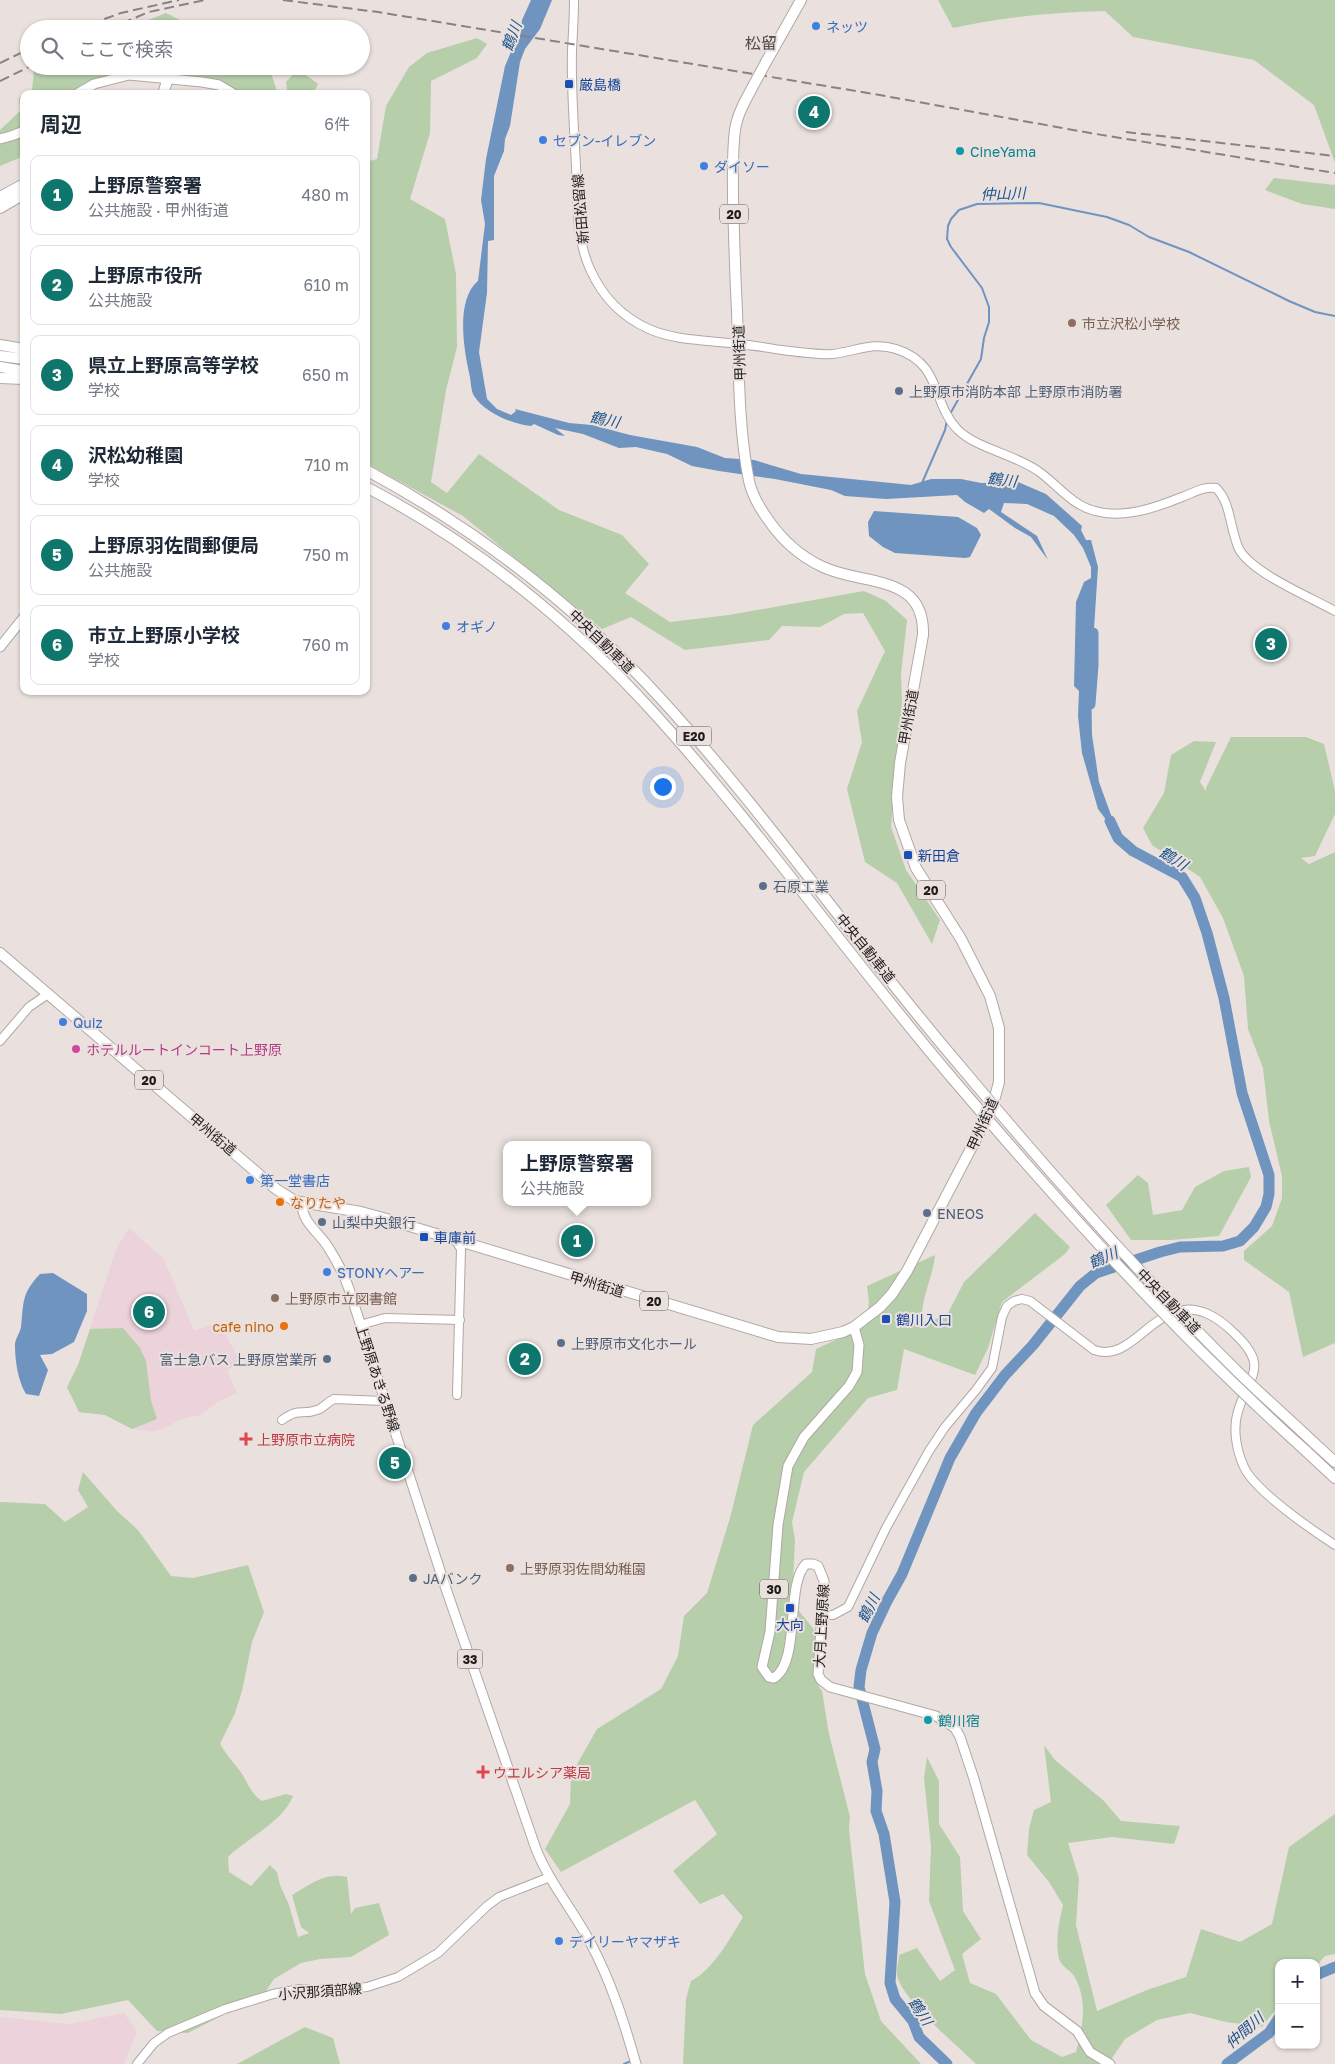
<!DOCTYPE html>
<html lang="ja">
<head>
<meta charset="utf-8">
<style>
	:root { --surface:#fff; --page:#f2f2f3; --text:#1f2937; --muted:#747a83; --line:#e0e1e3; --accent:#0f766e }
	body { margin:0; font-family:"Golos Text","Noto Sans JP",sans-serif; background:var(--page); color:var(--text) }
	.controls { position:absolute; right:15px; bottom:15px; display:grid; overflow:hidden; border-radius:10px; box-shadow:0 1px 4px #0004 }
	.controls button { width:45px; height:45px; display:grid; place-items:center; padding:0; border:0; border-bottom:1px solid var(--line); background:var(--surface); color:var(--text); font:25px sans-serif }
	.you { position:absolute; left:662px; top:786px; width:18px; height:18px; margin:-12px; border:4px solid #fff; border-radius:50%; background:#1a73e8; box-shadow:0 0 0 8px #1a73e833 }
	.badge { display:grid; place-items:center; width:32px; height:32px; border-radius:50%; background:var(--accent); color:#fff; font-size:16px; font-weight:700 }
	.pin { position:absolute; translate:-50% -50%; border:2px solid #fff; box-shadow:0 1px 5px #0006 }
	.popup { position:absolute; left:503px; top:1141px; width:148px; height:65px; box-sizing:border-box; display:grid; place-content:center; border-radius:10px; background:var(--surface); filter:drop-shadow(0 1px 4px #0005); font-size:16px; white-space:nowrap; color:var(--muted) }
	.popup b { font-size:19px; color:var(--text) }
	.popup::after { content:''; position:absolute; left:50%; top:100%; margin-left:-10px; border:10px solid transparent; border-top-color:var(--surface) }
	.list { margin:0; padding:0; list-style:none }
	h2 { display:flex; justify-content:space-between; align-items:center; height:65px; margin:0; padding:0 20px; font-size:21px }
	h2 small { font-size:16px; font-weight:400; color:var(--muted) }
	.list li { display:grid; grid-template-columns:32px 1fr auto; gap:15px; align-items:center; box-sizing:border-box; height:80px; margin:0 10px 10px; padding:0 10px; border:1px solid var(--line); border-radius:10px }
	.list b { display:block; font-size:19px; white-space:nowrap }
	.list p { margin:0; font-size:16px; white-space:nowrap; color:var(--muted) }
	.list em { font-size:16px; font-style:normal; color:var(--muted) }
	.icon { flex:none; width:28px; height:28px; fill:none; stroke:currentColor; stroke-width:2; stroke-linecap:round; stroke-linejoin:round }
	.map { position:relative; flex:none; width:1335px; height:2064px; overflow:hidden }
	.search { position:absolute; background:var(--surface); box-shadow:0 1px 4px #0004; left:20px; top:20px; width:350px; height:55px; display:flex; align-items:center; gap:12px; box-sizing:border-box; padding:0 18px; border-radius:28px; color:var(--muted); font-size:19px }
	.panel { position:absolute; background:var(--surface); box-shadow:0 1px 4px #0004; left:20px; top:90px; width:350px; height:605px; border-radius:10px }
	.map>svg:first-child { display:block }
	.education { fill:#ebd2db }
	.green { fill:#b6ceaa }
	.water { fill:#6e94bf }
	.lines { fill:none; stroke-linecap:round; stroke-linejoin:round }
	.stream { stroke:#6e94bf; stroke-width:2 }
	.river { stroke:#6e94bf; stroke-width:11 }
	.secondary-casing { stroke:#b0a8a5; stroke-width:10 }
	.primary-casing { stroke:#b0a8a5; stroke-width:11 }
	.highway-casing { stroke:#b0a8a5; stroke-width:12 }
	.secondary { stroke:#fff; stroke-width:8 }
	.primary { stroke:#fff; stroke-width:9 }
	.highway { stroke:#fff; stroke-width:10 }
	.rail { stroke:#888280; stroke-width:2; stroke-dasharray:10 5; stroke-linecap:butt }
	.highway-bridge-casing { stroke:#b0a8a5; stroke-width:12; stroke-linecap:butt }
	.highway-bridge { stroke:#fff; stroke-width:10 }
	.shop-dot { fill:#3f7fe0; stroke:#eae1de; stroke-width:2 }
	.transit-dot { fill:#1a4fb4; stroke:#eae1de; stroke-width:2 }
	.culture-dot { fill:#0f9aa8; stroke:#eae1de; stroke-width:2 }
	.education-dot { fill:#8d6e63; stroke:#eae1de; stroke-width:2 }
	.service-dot { fill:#5c6f8a; stroke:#eae1de; stroke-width:2 }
	.hotel-dot { fill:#d1479c; stroke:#eae1de; stroke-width:2 }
	.food-dot { fill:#e8710a; stroke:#eae1de; stroke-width:2 }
	.health-dot { fill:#e0444e; stroke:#eae1de; stroke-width:2 }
	.labels { text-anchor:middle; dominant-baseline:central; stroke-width:4; stroke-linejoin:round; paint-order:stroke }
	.shield { fill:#eae1de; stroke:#5d5856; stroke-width:1 }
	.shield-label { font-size:12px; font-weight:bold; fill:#201d1c }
	.shop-label { font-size:14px; fill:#366cbe; stroke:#eae1de; text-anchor:start }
	.transit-label { font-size:14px; fill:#164399; stroke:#eae1de; text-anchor:start }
	.culture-label { font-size:14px; fill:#0d838f; stroke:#eae1de; text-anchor:start }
	.street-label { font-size:14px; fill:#201d1c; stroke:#eae1de }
	.education-label { font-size:14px; fill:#785e54; stroke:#eae1de; text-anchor:start }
	.service-label { font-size:14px; fill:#4e5e75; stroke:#eae1de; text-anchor:start }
	.hotel-label { font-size:14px; fill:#b23c85; stroke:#eae1de; text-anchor:start }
	.food-label { font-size:14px; fill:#c56008; stroke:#eae1de; text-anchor:start }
	.health-label { font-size:14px; fill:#be3a42; stroke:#eae1de; text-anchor:start }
	.water-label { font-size:15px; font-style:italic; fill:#20568d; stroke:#eae1de }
	.quarter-label { font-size:16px; fill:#524b48; stroke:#eae1de }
</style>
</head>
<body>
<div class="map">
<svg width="1335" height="2064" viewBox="0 0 1335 2064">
	<rect width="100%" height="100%" fill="#eae1de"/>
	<path class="education" d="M129 1228 164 1259 194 1331 219 1322 241 1363 227 1370 237 1393 219 1401 201 1415 178 1420 166 1428 151 1432 131 1428 105 1415 79 1412 67 1388 78 1365 116 1249Z
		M124 2013 137 2032 124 2064H0V2017L70 2024Z"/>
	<path class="green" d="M938 0H1335V163L1314 105 1254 60 1133 37 1105 11C1055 12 1002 17 953 28Z
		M166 13 198 29H126Z
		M477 38 487 44 477 58 431 81 430 133 410 199 445 219 456 274 457 347 446 390 431 482 447 493 479 454 559 510 622 535 649 564 625 593 670 622 729 615 864 591 886 601 907 620 901 674 902 703 891 827 906 870 940 920 932 944 897 883 865 862 847 789 862 742 857 711 885 651 863 613 844 614 820 627 782 626 769 640 685 650 631 617 602 629 463 516 366 463V162L377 159 386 106 409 67 427 53Z
		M42 66H264L272 76 278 94H234L219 85 129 75 77 94H26L32 90 34 70Z
		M298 69 318 84 313 94H284L287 89 286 82Z
		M24 95V156L0 166V130L20 111 19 98Z
		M1274 178 1335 185V209L1302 204 1265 190Z
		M1231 737H1306L1324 744 1335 791V814L1315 856 1301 858 1309 864 1335 852V1343L1303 1357 1289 1292 1244 1260V1251L1272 1226 1282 1198V1176L1269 1121 1263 1068 1248 1029 1244 976 1223 918 1200 877 1152 845 1143 828 1164 793 1171 755 1194 741 1216 742 1200 782 1206 791V788Z
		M1249 1167 1251 1177 1219 1236 1171 1240H1131L1106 1205 1138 1175 1148 1183 1153 1215 1182 1210 1195 1187 1224 1171Z
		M1035 1213 1070 1247 1065 1254 1002 1302 988 1348 975 1375 904 1349 897 1390 868 1398 804 1472 792 1522 795 1540 792 1602 815 1631 814 1675 816 1682 822 1691 829 1734 850 1817 849 1829 865 1974 881 2021 921 2064H683L686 1999 691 1981C713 1970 731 1937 743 1917L723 1894 700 1904 673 1871 717 1834 695 1800 561 1872 545 1849 570 1804 571 1775 597 1729 661 1689 678 1656 684 1616 707 1593 730 1518 753 1425 812 1372 816 1349 866 1326 869 1302 867 1286 935 1255C933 1278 920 1299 922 1323L932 1321 948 1313 964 1282Z
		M123 1328 140 1348 146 1361 151 1401 157 1419 132 1429 105 1415 79 1412 67 1387 78 1365 90 1329Z
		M83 1472 117 1511 138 1530 171 1576 193 1578 248 1565 264 1612 252 1642 242 1691 235 1713 220 1744C226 1754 233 1762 240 1771 248 1782 250 1793 262 1801L286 1794 293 1796C284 1821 246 1839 228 1857L229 1872 251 1886 270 1865 277 1872 280 1885 289 1905 298 1937 309 1933 301 1927 292 1895C312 1884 324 1872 347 1877L351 1914 355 1908 379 1903 389 1935 351 1957 320 1959 301 1963 274 1979 264 1994 188 2033 157 2031 128 2000 61 2014 0 2010V1502L45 1504 65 1522 88 1507 78 1490Z
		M1044 1745 1055 1760 1104 1801 1121 1821 1180 1826 1174 1844 1112 1837 1068 1843 1079 1878 1076 1925 1097 2011 1147 1990 1186 1977 1201 1929 1240 1942 1272 1924 1289 1847 1335 1814V1954L1325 1956 1316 1966V1963H1279V2005L1262 2027 1226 2022 1190 2013 1157 2020 1125 2039 1108 2064H976C957 2045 902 2000 897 1975 896 1969 899 1961 899 1955L917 1948 940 1981 955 1970 929 1901 931 1846 924 1778 927 1757 939 1781V1824L960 1857 963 1911 981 1939 962 1954 970 1983 996 1994 1031 2040 1062 2057 1076 2052C1083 2027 1088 1999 1074 1976 1070 1970 1061 1966 1059 1959 1055 1940 1059 1923 1063 1905L1049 1882 1027 1855 1029 1829 1034 1810 1051 1802Z
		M305 2027 333 2038 340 2064H237Z"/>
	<path class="water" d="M531 0H552L540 29 525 49 520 62 510 126 505 139 504 151 494 176V240L488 241 487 293 479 352 487 399 497 409 511 415 516 411 515 409 569 423 592 425 630 435 697 447 725 458 754 460 801 474 911 485 931 479H961L981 483 1018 482 1046 494 1082 526 1081 530 1086 540H1091L1098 567 1091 675 1092 735 1099 782 1119 837 1098 809 1082 753 1078 716 1079 691 1074 686 1076 602 1084 582 1091 578V567L1083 548 1074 535 1054 516 1027 504 1004 503 1001 512 1037 536 1048 560 1031 537 1015 528 989 509 984 513 965 502 957 495 886 499 845 496 831 490 775 479 719 471 692 466 667 454 636 447 619 448 583 434 555 428 565 436 558 435 534 424 531 426C512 424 485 413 474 396 471 391 471 383 470 377 464 351 455 300 478 281L485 224 481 200 486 159 505 66 513 47 520 38 522 20Z
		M874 511 958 517 977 528 981 535 970 557 965 558 895 553 883 547 869 536 868 522Z
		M53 1273 87 1294V1311L74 1342 52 1354 40 1355 48 1370 39 1396 26 1394C18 1381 15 1361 15 1345 15 1339 20 1333 21 1327 24 1302 21 1294 40 1274Z"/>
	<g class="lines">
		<path class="stream" d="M950 414 981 359 984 338 989 322V307L982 288 951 247 947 239 948 226 951 219 959 210 977 204 1039 203 1107 217 1129 225 1149 237 1189 252 1289 301 1315 312 1335 316
			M922 483 945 430 947 420
			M624 2064 631 2061"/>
		<path class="river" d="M1090 704 1093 665V633
			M1316 1975 1335 1967
			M947 2064 919 2037 913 2021 895 1999 890 1983 895 1902 884 1834 876 1811 877 1791 872 1762 875 1749 859 1687 861 1670 872 1633 887 1601 902 1574 950 1458 976 1413 1005 1375 1033 1345 1080 1286 1096 1273 1160 1252 1180 1247 1223 1246 1240 1241 1254 1227 1266 1207 1269 1194V1175L1242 1093 1224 998 1207 933 1195 898 1182 877 1133 851 1118 838 1110 821
			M1227 2064 1269 2033 1279 2018"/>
		<defs>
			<path id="secondary" d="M574 0C574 17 573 33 572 50 571 88 574 127 576 166 577 200 576 238 590 269 602 296 622 317 649 329 676 341 708 340 738 344 752 345 767 348 782 350 798 352 816 355 832 354 855 352 872 341 896 349 943 364 931 403 958 430 976 448 1016 455 1038 471 1057 484 1071 505 1095 511 1123 519 1155 508 1182 497 1193 493 1204 486 1216 488 1231 502 1230 530 1239 549 1252 573 1310 597 1335 611
				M0 1041 29 1007 48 994
				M456 1241 461 1249 457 1395
				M360 1325 385 1318 460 1320
				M282 1420C300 1407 301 1416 317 1410 324 1408 327 1402 334 1399L384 1401
				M822 1615H833L848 1607 886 1528 929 1451 945 1427 976 1390 992 1368 1002 1317 1007 1306 1014 1301 1022 1299 1030 1301 1094 1350C1136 1365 1156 1291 1208 1314 1219 1319 1227 1326 1235 1334 1272 1369 1246 1377 1237 1415 1233 1431 1237 1452 1244 1467 1255 1491 1312 1530 1335 1545
				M137 2064 154 2043 168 2033 225 2009 273 1994 300 1989 341 1990 367 1987 398 1977 438 1953 487 1906 499 1897 550 1877"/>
			<path id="primary" d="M77 94 94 84 129 75 202 82 219 85 234 94
				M0 139 11 136 24 131
				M0 647 24 617
				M302 1202C301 1222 319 1232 328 1247 337 1261 344 1274 349 1289L444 1583 536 1849C549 1882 573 1910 590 1942 611 1981 624 2022 636 2064
				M854 1327 859 1345 857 1372 849 1386 804 1437 788 1466 778 1525 770 1632 762 1667 769 1677 774 1678C801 1661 785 1584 806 1564H813L818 1566 824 1581 818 1674 821 1680 830 1687 936 1716 955 1728 960 1737 974 1779 1035 1993 1044 2006 1077 2031 1090 2052 1110 2064"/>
			<path id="highway" d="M766 62 801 0
				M163 94 168 78
				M0 197 24 184
				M0 208 24 194
				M0 345 24 349
				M0 356 24 359
				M0 367 24 371
				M0 378 24 379
				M366 470C476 529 577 607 662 700 768 816 858 947 961 1067
				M366 487C474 543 572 623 653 712 759 829 850 958 952 1078
				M0 953 276 1189 295 1201 361 1212 383 1218 778 1337 811 1339 843 1332 854 1327 880 1307 892 1294 907 1271 978 1135 995 1097 999 1082V1028L990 996 961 939 916 868 899 820 897 797 900 763 923 635C925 573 863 586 823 567 799 556 781 539 767 518 759 507 752 494 749 481 738 426 739 367 737 311 735 273 734 236 733 198 733 175 732 153 735 130 737 115 745 101 752 88
				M1312 1441 1335 1462
				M1306 1451 1335 1478"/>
		</defs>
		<use href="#secondary" class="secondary-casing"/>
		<use href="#primary" class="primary-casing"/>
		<use href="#highway" class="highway-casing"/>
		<use href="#secondary" class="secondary"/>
		<use href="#primary" class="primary"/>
		<use href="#highway" class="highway"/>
		<path class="rail" d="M283 0 378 12 874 94 1090 133 1335 173
			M76 29 121 13 179 0
			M108 29 149 12 205 0
			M0 63 29 49
			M0 81 31 66
			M1126 132 1335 156"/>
		<defs>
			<path id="highway-bridge" d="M752 88 766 62
				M961 1067C1048 1171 1138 1273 1235 1369 1260 1394 1287 1417 1312 1441
				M952 1078C1063 1208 1178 1336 1306 1451"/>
		</defs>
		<use href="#highway-bridge" class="highway-bridge-casing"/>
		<use href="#highway-bridge" class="highway-bridge"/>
	</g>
	<g class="shop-dot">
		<circle cx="816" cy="26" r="5"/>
		<circle cx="543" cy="140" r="5"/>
		<circle cx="704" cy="166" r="5"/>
		<circle cx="446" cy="626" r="5"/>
		<circle cx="63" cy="1022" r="5"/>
		<circle cx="250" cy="1180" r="5"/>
		<circle cx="327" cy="1272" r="5"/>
		<circle cx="559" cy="1941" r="5"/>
	</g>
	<g class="transit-dot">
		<rect x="564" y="79" width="10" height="10" rx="2.5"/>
		<rect x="903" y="850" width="10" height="10" rx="2.5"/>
		<rect x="419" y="1232" width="10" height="10" rx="2.5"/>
		<rect x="881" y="1314" width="10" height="10" rx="2.5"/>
		<rect x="785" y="1603" width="10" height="10" rx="2.5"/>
	</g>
	<g class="culture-dot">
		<circle cx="960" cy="151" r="5"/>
		<circle cx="928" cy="1720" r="5"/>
	</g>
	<g class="education-dot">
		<circle cx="1072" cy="323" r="5"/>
		<circle cx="275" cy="1298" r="5"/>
		<circle cx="510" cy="1568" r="5"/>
	</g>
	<g class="service-dot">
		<circle cx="899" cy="391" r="5"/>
		<circle cx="763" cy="886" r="5"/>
		<circle cx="927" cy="1213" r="5"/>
		<circle cx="322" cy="1222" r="5"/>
		<circle cx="561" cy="1343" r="5"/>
		<circle cx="327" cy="1359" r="5"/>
		<circle cx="413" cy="1578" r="5"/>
	</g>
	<circle class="hotel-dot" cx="76" cy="1049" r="5"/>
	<g class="food-dot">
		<circle cx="280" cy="1202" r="5"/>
		<circle cx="284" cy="1326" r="5"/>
	</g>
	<g class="health-dot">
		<path d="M243.5 1431.5h5v5h5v5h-5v5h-5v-5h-5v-5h5z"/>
		<path d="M480.5 1764.5h5v5h5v5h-5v5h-5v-5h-5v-5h5z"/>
	</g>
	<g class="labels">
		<g class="shield">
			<rect x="720" y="204.5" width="28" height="19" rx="4"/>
			<rect x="676.5" y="726.5" width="35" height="19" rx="4"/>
			<rect x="917" y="880.5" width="28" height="19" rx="4"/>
			<rect x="135" y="1070.5" width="28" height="19" rx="4"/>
			<rect x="640" y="1291.5" width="28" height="19" rx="4"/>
			<rect x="760" y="1579.5" width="28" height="19" rx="4"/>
			<rect x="457.5" y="1649.5" width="25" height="19" rx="4"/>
		</g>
		<g class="shield-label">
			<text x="734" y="214">20</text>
			<text x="694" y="736">E20</text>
			<text x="931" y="890">20</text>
			<text x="149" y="1080">20</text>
			<text x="654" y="1301">20</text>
			<text x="774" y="1589">30</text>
			<text x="470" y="1659">33</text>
		</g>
		<g class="shop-label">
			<text x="826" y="26">ネッツ</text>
			<text x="553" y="140">セブン-イレブン</text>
			<text x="714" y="166">ダイソー</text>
			<text x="456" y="626">オギノ</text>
			<text x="73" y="1022">Quiz</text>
			<text x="260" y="1180">第一堂書店</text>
			<text x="337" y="1272">STONYヘアー</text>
			<text x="569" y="1941">デイリーヤマザキ</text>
		</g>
		<g class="transit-label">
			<text x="579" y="84">厳島橋</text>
			<text x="918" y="855">新田倉</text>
			<text x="434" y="1237">車庫前</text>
			<text x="896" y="1319">鶴川入口</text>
			<text x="790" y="1624" text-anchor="middle">大向</text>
		</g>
		<g class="culture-label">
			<text x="970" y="151">CineYama</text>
			<text x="938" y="1720">鶴川宿</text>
		</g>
		<g class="street-label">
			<text transform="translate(580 209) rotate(-95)">新田松留線</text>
			<text transform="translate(739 353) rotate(-92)">甲州街道</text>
			<text transform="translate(602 641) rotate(44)">中央自動車道</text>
			<text transform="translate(908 717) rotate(-80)">甲州街道</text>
			<text transform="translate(866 948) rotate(51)">中央自動車道</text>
			<text transform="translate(982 1124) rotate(-66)">甲州街道</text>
			<text transform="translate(213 1134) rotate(40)">甲州街道</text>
			<text transform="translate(597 1284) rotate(17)">甲州街道</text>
			<text transform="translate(1169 1301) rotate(46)">中央自動車道</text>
			<text transform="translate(378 1378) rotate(72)">上野原あきる野線</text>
			<text transform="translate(821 1626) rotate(-87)">大月上野原線</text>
			<text transform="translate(320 1991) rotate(-4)">小沢那須部線</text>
		</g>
		<g class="education-label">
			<text x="1082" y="323">市立沢松小学校</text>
			<text x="285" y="1298">上野原市立図書館</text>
			<text x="520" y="1568">上野原羽佐間幼稚園</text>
		</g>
		<g class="service-label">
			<text x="909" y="391">上野原市消防本部 上野原市消防署</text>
			<text x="773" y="886">石原工業</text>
			<text x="937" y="1213">ENEOS</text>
			<text x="332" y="1222">山梨中央銀行</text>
			<text x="571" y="1343">上野原市文化ホール</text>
			<text x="317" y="1359" text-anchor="end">富士急バス 上野原営業所</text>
			<text x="423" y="1578">JAバンク</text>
		</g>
		<g class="hotel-label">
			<text x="86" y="1049">ホテルルートインコート上野原</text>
		</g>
		<g class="food-label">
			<text x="290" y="1202">なりたや</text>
			<text x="274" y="1326" text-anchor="end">cafe nino</text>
		</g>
		<g class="health-label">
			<text x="257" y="1439">上野原市立病院</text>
			<text x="493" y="1772">ウエルシア薬局</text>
		</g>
		<g class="water-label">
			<text transform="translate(511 36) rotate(-69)">鶴川</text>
			<text transform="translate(1003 193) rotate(-2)">仲山川</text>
			<text transform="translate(605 419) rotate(12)">鶴川</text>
			<text transform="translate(1002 479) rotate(7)">鶴川</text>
			<text transform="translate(1174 858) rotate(32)">鶴川</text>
			<text transform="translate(1103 1257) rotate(-23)">鶴川</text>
			<text transform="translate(868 1608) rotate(-64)">鶴川</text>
			<text transform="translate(921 2011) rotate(57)">鶴川</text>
			<text transform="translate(1244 2030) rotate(-41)">仲間川</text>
		</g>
		<g class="quarter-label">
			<text x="761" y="43">松留</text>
		</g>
	</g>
</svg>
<div class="controls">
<button>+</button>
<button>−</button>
</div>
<div class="you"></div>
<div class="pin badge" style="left:577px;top:1241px">1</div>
<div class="popup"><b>上野原警察署</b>公共施設</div>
<div class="pin badge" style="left:525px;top:1359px">2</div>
<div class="pin badge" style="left:1271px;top:644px">3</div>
<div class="pin badge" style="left:814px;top:112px">4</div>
<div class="pin badge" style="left:395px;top:1463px">5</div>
<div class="pin badge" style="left:149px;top:1312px">6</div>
<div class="search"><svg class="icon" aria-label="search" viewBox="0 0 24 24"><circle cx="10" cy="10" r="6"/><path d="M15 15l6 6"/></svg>ここで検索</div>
<section class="panel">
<h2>周辺<small>6件</small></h2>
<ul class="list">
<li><span class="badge">1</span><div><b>上野原警察署</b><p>公共施設 · 甲州街道</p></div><em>480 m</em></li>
<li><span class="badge">2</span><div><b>上野原市役所</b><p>公共施設</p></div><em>610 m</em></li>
<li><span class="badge">3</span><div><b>県立上野原高等学校</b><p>学校</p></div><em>650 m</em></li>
<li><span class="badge">4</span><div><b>沢松幼稚園</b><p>学校</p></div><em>710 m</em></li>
<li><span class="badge">5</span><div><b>上野原羽佐間郵便局</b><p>公共施設</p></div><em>750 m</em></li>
<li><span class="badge">6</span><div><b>市立上野原小学校</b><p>学校</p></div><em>760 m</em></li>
</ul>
</section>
</div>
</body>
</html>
